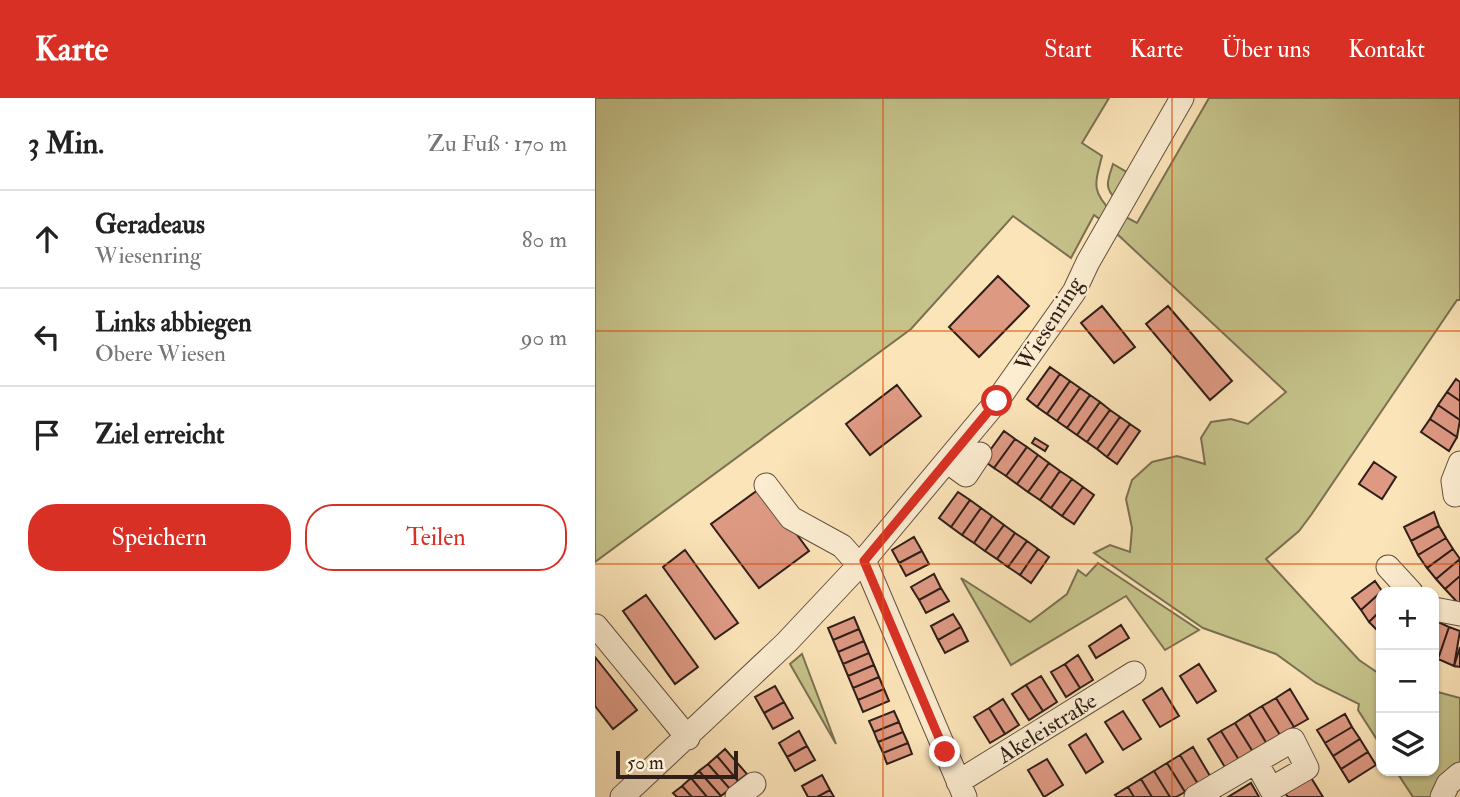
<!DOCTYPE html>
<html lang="de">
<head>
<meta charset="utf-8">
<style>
	:root { --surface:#fff; --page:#f6f6f6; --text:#222; --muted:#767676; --line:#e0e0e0; --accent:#d93025 }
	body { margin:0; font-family:"IM FELL Double Pica",serif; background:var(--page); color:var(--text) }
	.controls { position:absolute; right:21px; bottom:21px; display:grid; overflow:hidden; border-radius:14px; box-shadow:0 2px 5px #0004 }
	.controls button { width:63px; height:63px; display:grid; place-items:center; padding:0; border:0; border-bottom:2px solid var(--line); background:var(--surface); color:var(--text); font:35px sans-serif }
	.scale { position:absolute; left:21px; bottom:18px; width:122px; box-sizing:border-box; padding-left:7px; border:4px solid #301f19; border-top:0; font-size:19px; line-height:24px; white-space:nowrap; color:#301f19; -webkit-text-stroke:5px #fcedd1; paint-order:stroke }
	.stop { position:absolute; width:21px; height:21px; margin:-16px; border:5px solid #d93025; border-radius:50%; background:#fff }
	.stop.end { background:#d93025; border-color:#fff; box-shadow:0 2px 7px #0008 }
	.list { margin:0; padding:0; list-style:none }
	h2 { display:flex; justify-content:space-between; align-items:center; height:91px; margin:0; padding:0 28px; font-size:30px }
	h2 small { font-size:23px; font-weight:400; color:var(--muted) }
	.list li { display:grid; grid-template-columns:46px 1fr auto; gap:21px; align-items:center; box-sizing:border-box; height:98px; padding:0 28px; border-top:2px solid var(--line) }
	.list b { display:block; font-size:26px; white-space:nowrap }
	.list p { margin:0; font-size:23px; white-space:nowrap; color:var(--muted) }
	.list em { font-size:23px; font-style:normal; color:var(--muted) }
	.actions { display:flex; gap:14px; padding:21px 28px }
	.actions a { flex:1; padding:16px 0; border:2px solid var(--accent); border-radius:28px; text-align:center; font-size:24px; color:var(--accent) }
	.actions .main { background:var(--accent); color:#fff }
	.icon { flex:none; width:38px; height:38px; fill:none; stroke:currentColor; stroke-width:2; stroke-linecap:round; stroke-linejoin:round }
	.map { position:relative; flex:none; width:865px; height:699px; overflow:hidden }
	header { display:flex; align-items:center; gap:42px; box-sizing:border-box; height:98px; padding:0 35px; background:var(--accent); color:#fff }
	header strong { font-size:33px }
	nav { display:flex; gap:38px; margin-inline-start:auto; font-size:24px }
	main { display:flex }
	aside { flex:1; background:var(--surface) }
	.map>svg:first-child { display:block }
	.green { fill:#c5c28a; stroke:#7a7052; stroke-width:2 }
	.building { fill:#de9983; stroke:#301f19; stroke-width:2 }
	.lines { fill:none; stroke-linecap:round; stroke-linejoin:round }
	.minor-casing { stroke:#635041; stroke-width:25 }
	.minor { stroke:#fcedd1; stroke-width:23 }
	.route { stroke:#d93025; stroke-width:9 }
	.grid { fill:none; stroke:#df560d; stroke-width:2; stroke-opacity:0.55 }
	.labels { text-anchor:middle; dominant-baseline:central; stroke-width:5; stroke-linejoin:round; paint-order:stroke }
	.street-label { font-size:23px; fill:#301f19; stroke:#fcedd1 }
</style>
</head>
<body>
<header>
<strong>Karte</strong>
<nav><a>Start</a><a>Karte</a><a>Über uns</a><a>Kontakt</a></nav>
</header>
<main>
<aside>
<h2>3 Min.<small>Zu Fuß · 170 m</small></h2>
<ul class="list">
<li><svg class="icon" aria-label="ahead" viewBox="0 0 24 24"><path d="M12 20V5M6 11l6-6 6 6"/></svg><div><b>Geradeaus</b><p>Wiesenring</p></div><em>80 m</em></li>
<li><svg class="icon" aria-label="left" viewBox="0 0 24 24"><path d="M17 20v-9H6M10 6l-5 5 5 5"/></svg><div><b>Links abbiegen</b><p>Obere Wiesen</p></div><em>90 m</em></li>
<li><svg class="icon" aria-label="arrive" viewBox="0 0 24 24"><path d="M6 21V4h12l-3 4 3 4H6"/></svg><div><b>Ziel erreicht</b></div></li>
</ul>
<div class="actions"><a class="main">Speichern</a><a>Teilen</a></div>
</aside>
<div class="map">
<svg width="865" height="699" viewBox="0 0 865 699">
	<rect width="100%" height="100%" fill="#fbe4b8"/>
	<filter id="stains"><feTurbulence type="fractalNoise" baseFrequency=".00286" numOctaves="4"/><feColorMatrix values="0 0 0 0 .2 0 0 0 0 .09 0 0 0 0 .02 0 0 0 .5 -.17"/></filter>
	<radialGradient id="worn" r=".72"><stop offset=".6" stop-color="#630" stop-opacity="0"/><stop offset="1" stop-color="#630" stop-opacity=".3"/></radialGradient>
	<path class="green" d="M0 0H514L487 45 507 58C500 86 496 93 517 114L510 125 499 117 476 160 418 118 316 231 0 464Z
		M614 0H865V202H862L716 417 704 433 671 461 764 562 786 577V648L763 612 764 606 721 585 681 556 608 530 499 455 515 447 535 454 537 430 531 401 537 382 557 364 582 358 610 366 606 340 616 324 636 321 653 326 691 294 520 134 529 118 542 125Z
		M518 66 535 76 522 102C508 90 513 82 518 66Z
		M503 465 604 532 570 552 531 498 416 567 366 480 435 524 472 496 483 472 491 478Z
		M207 556 241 646 195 566Z
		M839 593 865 600V673L843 699H818L801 673H839Z"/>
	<path class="building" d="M403 178 434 208 384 259 354 229Z
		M507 208 540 249 519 265 486 225Z
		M573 208 637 283 615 302 551 226Z
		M455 269 465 276 442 309 432 301Z
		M465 276 475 283 452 316 442 309Z
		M861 281 865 284V303L852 294Z
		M475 283 485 290 462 323 452 316Z
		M302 287 326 318 275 357 251 326Z
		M485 290 495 297 472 330 462 323Z
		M852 294 865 303V322L843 307Z
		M495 297 505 304 482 337 472 330Z
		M505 304 515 312 492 344 482 337Z
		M843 307 865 322 862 339 835 321Z
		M515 312 525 319 502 351 492 344Z
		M525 319 535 326 512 359 502 351Z
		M835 321 862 339 854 353 826 334Z
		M535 326 545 333 522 366 512 359Z
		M409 333 420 341 399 370 388 362Z
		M440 340 453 348 450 353 437 345Z
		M420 341 432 349 411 378 399 370Z
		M432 349 443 357 422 386 411 378Z
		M443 357 454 365 433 394 422 386Z
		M779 364 801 379 787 401 764 386Z
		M454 365 465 373 445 402 433 394Z
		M465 373 477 381 456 410 445 402Z
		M477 381 488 389 467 418 456 410Z
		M167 389 214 453 164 490 116 426Z
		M488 389 499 397 479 426 467 418Z
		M363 394 375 402 356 429 344 420Z
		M375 402 386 410 367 437 356 429Z
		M386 410 397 418 379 445 367 437Z
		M839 414 844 428 816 443 809 429Z
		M397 418 409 427 390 453 379 445Z
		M409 427 420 435 402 461 390 453Z
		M844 428 851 440 823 457 816 443Z
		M420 435 432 443 413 469 402 461Z
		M319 439 327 453 304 465 297 452Z
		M851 440 858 451 832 470 823 457Z
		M432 443 443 451 425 477 413 469Z
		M443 451 454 459 436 485 425 477Z
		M858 451 865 461 841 481 832 470Z
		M90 452 143 525 120 541 68 469Z
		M327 453 334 466 311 478 304 465Z
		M865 461V478L850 491 841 481Z
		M339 476 346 490 324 502 316 489Z
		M865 478V503L863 505 850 491Z
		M780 483 787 493 766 512 757 500Z
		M346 490 354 503 331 515 324 502Z
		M787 493 786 512 774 524 766 512Z
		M51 497 103 569 80 586 28 513Z
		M786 512V533L785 535 774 524Z
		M358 516 366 529 343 542 336 528Z
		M259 519 264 531 238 542 233 530Z
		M839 522 854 529 843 561 839 559Z
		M526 527 534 540 501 560 494 548Z
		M366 529 373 543 350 555 343 542Z
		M854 529 865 533 859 568 843 561Z
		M264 531 269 543 243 554 238 542Z
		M269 543 274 555 248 566 243 554Z
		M865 549V569L859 568Z
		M274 555 279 567 253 578 248 566Z
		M483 557 498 582 485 590 470 566Z
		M0 559 42 612 18 631 0 608Z
		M470 566 485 590 471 599 456 574Z
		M604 566 621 593 602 605 585 578Z
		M279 567 284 579 258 590 253 578Z
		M446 578 462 604 448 613 431 587Z
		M284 579 289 591 263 602 258 590Z
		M431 587 448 613 434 622 417 596Z
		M180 588 189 604 169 615 160 599Z
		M567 590 584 618 565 629 548 602Z
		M289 591 294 603 268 614 263 602Z
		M695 591 713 621 699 629 681 600Z
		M681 600 699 629 685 637 667 608Z
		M408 601 424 627 410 636 394 610Z
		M189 604 198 620 178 631 169 615Z
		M667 608 685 637 672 646 654 616Z
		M394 610 410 636 395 645 379 619Z
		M299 613 304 624 279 634 274 623Z
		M528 613 546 641 528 652 510 624Z
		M654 616 672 646 658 654 640 625Z
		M750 616 757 629 730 645 722 632Z
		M304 624 308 634 283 644 279 634Z
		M640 625 658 654 644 662 626 633Z
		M757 629 765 641 738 658 730 645Z
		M204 633 212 648 192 659 184 645Z
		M626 633 644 662 631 671 613 641Z
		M308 634 313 645 288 655 283 644Z
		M491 636 508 664 491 675 474 647Z
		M765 641 773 654 746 671 738 658Z
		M313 645 317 656 292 666 288 655Z
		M212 648 220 662 200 673 192 659Z
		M598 649 615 678 603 686 585 657Z
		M130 651 152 676 143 683 122 658Z
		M773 654 781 667 754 684 746 671Z
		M585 657 603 686 590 694 572 665Z
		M122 658 143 683 135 691 113 666Z
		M452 661 468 687 449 699 433 672Z
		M572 665 590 694 581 699H575L559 673Z
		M113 666 135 691 126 698 104 673Z
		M104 673 126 698 125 699H112L96 680Z
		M559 673 575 699H557L546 681Z
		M227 677 235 692 222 699H213L207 688Z
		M715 678 728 699H693L689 694Z
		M96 680 112 699H97L87 688Z
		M546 681 557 699H539L533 689Z
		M656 685 664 699H633Z
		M87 688 97 699H82L78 695Z
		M533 689 539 699H522L520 697Z
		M235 692 239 699H222Z"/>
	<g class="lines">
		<defs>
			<path id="minor" d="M353 364 371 377 385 356
				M171 387 196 420 247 448 264 467
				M860 397 858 383 865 365
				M269 462 370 699
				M793 469 816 494
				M839 511 865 516
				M1 528 93 640
				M363 684 539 575
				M27 699 191 545 269 462 402 303 479 194 493 164 587 0
				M142 699 159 686
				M601 699 698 642 712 670 676 691 661 664
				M847 699 853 686 865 676"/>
		</defs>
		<use href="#minor" class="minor-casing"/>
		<use href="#minor" class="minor"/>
	</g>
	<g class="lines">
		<path class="route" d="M350 654 269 463 402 303"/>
	</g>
	<path class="grid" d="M288 0V699M577 0V699M0 233H865M0 466H865"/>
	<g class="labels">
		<g class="street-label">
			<text transform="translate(454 226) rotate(-58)">Wiesenring</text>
			<text transform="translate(452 630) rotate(-32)">Akeleistraße</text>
		</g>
	</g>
	<rect width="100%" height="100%" filter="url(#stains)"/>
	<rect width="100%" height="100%" fill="url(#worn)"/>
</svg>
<div class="controls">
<button>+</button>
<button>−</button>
<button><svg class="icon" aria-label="layers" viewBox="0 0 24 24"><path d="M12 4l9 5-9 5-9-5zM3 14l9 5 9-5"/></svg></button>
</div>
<div class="scale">50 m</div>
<div class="stop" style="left:402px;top:303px"></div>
<div class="stop end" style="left:350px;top:654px"></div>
</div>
</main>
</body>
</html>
